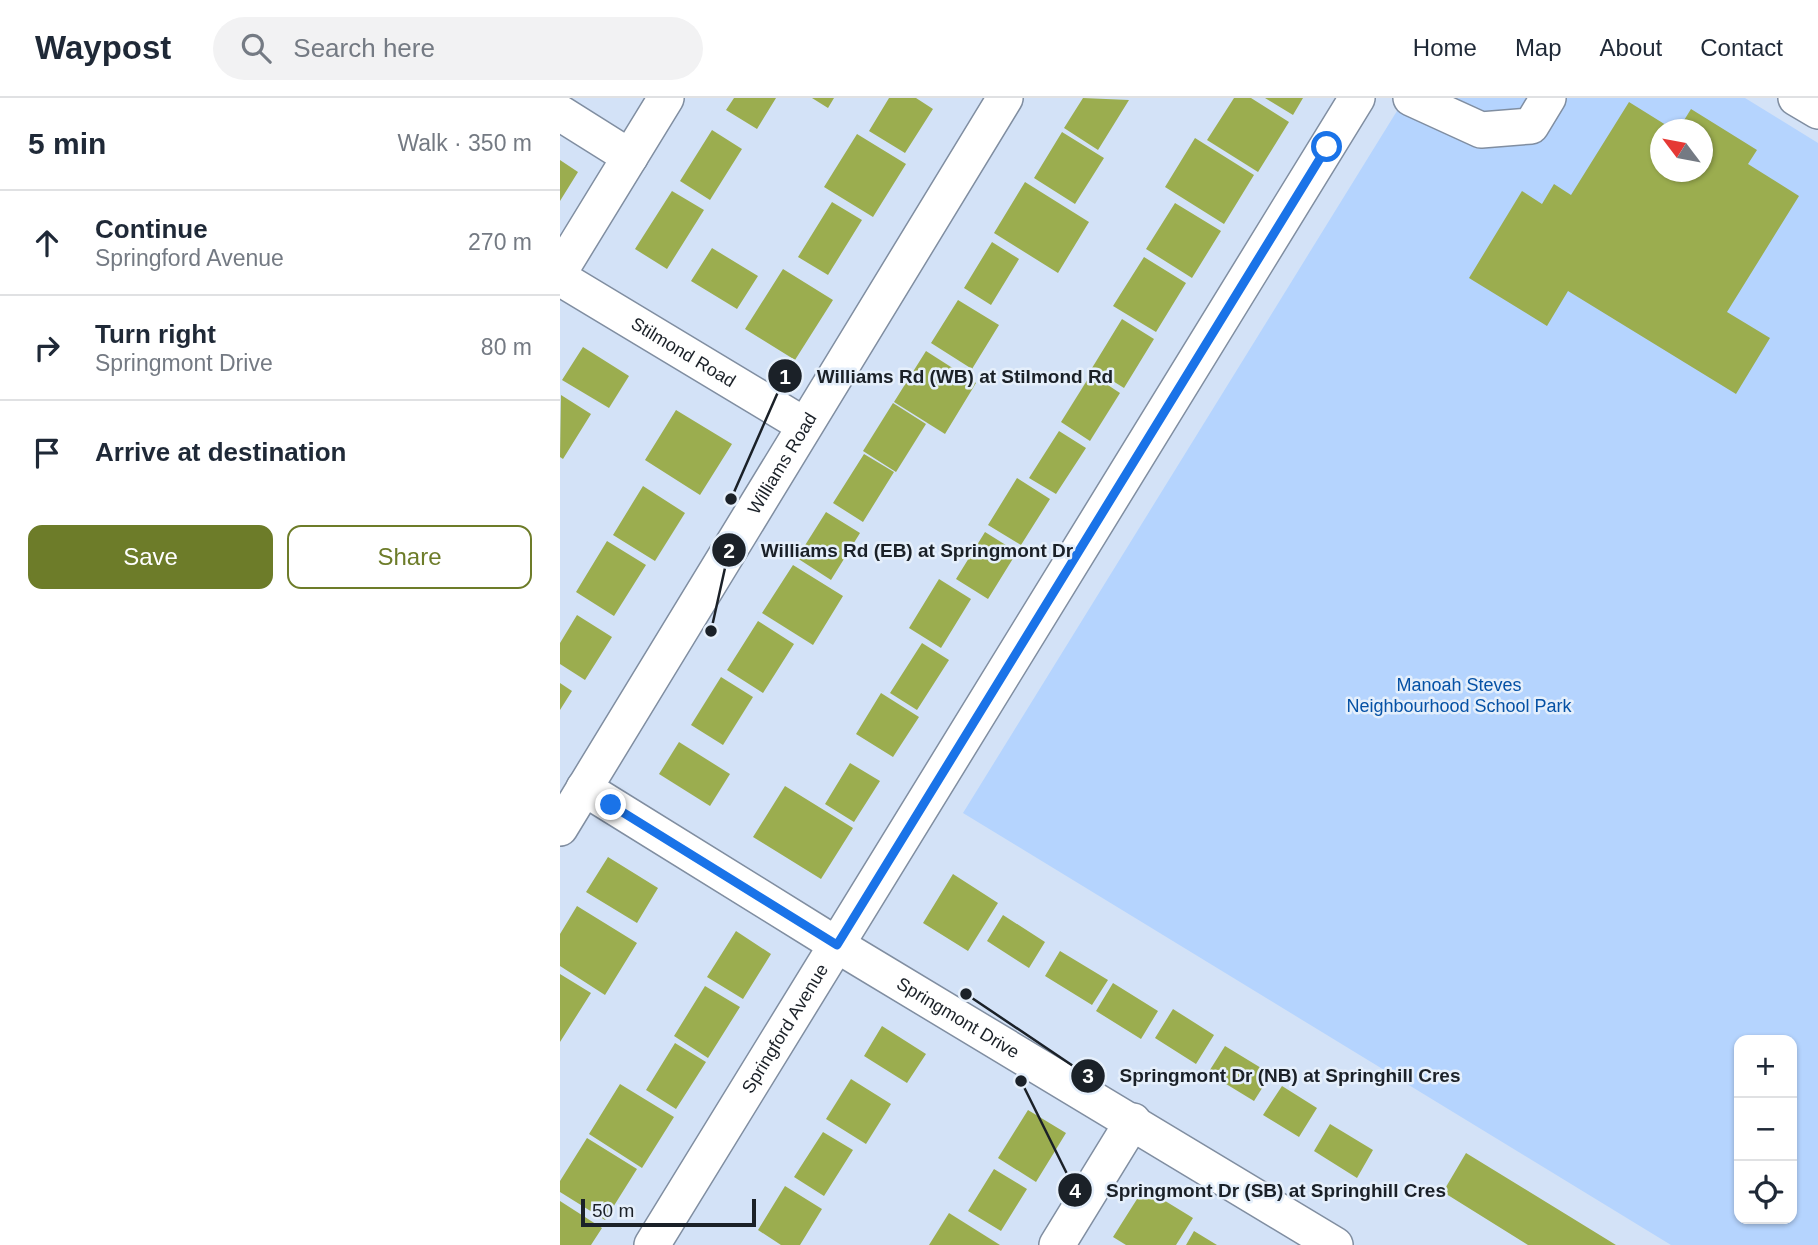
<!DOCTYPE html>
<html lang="en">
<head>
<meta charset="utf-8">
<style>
	:root { --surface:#fff; --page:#f2f2f3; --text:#1f2937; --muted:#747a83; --line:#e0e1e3; --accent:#6d7c29 }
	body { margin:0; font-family:Helvetica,sans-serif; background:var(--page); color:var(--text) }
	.controls { position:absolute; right:21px; bottom:21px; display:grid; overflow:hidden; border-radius:14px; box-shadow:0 2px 5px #0004 }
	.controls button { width:63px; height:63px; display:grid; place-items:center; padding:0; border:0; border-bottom:2px solid var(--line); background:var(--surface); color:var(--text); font:35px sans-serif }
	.compass { position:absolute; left:1090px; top:21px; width:63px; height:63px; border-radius:50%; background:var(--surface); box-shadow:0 2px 5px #0004; rotate:302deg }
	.scale { position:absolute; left:21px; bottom:18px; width:175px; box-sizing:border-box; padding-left:7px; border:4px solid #1b2128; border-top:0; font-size:19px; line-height:24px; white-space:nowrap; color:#1b2128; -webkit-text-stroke:5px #e5effb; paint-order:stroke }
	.stop { position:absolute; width:21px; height:21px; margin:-16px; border:5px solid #1a73e8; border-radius:50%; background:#fff }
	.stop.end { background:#1a73e8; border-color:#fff; box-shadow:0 2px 7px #0008 }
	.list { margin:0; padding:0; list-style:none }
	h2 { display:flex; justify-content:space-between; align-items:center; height:91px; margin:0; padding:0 28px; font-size:30px }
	h2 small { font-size:23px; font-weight:400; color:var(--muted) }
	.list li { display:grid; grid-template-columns:46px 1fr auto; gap:21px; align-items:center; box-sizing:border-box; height:105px; padding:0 28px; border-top:2px solid var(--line) }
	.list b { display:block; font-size:26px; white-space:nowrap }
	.list p { margin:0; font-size:23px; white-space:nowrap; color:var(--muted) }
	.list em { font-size:23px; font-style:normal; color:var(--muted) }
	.actions { display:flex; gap:14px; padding:21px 28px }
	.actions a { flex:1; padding:16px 0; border:2px solid var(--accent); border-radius:14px; text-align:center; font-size:24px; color:var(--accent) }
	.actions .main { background:var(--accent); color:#fff }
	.icon { flex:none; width:38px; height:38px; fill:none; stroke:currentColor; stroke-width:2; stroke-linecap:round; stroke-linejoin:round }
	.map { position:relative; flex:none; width:1258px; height:1147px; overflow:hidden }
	header { display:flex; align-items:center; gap:42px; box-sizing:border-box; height:98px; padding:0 35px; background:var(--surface); border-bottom:2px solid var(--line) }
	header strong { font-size:33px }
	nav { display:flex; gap:38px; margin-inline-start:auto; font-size:24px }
	.search { width:490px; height:63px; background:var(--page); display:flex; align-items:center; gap:18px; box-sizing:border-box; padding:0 24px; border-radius:38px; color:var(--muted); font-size:26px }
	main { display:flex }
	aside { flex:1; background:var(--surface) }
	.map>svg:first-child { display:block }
	.green { fill:#b5d4fe; fill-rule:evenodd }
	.building { fill:#9bad4f }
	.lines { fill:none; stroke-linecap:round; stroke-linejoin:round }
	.minor-casing { stroke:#808ea1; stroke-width:38 }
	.minor { stroke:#fff; stroke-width:35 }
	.route { stroke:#1a73e8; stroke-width:9 }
	.labels { text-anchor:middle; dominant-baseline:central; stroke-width:5; stroke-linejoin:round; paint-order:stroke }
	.street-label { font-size:18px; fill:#1b2128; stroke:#e5effb }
	.park-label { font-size:18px; fill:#0551a5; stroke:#e5effb }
	.leader { fill:none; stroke:#1b2128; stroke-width:2.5 }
	.callout-dot { fill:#1b2128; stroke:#e5effb; stroke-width:2.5 }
	.mark-label { font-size:21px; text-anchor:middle; font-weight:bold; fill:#fff }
	.callout-label { font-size:19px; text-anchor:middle; font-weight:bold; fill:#1b2128; stroke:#e5effb; stroke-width:5; stroke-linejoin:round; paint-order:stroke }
</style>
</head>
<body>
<header>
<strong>Waypost</strong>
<div class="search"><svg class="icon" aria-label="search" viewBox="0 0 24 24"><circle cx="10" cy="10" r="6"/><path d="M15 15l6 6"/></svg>Search here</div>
<nav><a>Home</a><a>Map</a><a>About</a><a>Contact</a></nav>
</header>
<main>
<aside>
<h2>5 min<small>Walk · 350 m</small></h2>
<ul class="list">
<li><svg class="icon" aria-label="ahead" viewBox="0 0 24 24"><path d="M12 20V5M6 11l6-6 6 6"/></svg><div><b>Continue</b><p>Springford Avenue</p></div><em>270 m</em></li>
<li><svg class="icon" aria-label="right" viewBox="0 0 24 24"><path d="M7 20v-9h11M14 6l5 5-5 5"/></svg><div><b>Turn right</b><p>Springmont Drive</p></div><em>80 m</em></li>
<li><svg class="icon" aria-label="arrive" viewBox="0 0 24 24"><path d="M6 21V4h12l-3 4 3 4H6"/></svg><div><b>Arrive at destination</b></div></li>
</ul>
<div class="actions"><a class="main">Save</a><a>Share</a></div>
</aside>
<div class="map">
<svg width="1258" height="1147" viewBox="0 0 1258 1147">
	<rect width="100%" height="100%" fill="#d3e2f7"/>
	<path class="green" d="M845 0H1185L1258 45V1147H1111L403 715ZM1100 32H1142V74H1100ZM1179 942H1232V1121H1179Z"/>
	<path class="building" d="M174 0H216L197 31 166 12Z
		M252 0H274L268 10Z
		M329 0H356L373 11 345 55 309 33Z
		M523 0 569 2 538 52 504 30Z
		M674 0H691L729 24 698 74 647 42Z
		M705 0H743L733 17Z
		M1069 4 1114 32H1100V74H1142V32H1118L1131 11 1197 52 1188 66 1239 98 1167 214 1210 240 1176 296 1008 193 987 228 909 180 962 93 982 106 994 86 1011 97Z
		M152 32 182 51 150 102 120 83Z
		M502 34 544 60 515 106 474 80Z
		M297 36 346 66 313 119 264 89Z
		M635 40 694 77 664 126 605 89Z
		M0 62 18 74 0 103Z
		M465 84 529 124 498 175 434 135Z
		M112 93 144 112 107 171 75 151Z
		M272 104 302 122 268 177 238 159Z
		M615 105 661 133 632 180 586 151Z
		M432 144 459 161 431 207 404 190Z
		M152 150 198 178 177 211 131 183Z
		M584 159 626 185 596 234 553 208Z
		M223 171 273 202 235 262 185 231Z
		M398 202 439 227 412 271 371 245Z
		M562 221 594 241 564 290 532 270Z
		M23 249 69 278 49 310 2 282Z
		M366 253 416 285 385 336 334 304Z
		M531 276 560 295 530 343 501 324Z
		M1 297 31 316 3 361 0 359Z
		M333 305 366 326 336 374 303 353Z
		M116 312 172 346 140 397 85 362Z
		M499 333 526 350 496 396 469 380Z
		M304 356 334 374 303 424 273 405Z
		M457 380 490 401 461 447 428 427Z
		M83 388 125 415 95 463 53 437Z
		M266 414 300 435 271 482 237 460Z
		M425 434 457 454 428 501 396 481Z
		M47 443 86 467 54 518 16 494Z
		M233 467 283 498 253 547 202 515Z
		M379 481 411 501 381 550 349 530Z
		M17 517 52 539 25 582 0 566V545Z
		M198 523 234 546 203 595 167 572Z
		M362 545 389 562 357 612 330 595Z
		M161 579 193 599 163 647 131 627Z
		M0 585 12 593 0 612Z
		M321 595 359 619 333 659 296 636Z
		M119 644 170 676 150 708 99 676Z
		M290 665 320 683 294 724 265 706Z
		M225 688 293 730 261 781 193 739Z
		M48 759 98 790 77 825 26 794Z
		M393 776 438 805 408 853 363 825Z
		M17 808 77 845 45 897 0 868V836Z
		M443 817 485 844 469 870 427 843Z
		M176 833 211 856 183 901 147 879Z
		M500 853 548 882 532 907 485 878Z
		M0 876 31 895 0 944Z
		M553 885 598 913 581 941 536 913Z
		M145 888 180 909 148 960 114 938Z
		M613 911 654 937 636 966 595 940Z
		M322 928 366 956 347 985 304 958Z
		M115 945 146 964 116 1011 86 992Z
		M665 948 711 976 694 1003 648 975Z
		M291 981 331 1006 306 1046 266 1021Z
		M60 986 114 1019 82 1070 29 1036Z
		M722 988 757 1010 739 1039 703 1017Z
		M468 1012 506 1035 476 1084 438 1060Z
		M770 1026 813 1052 797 1080 754 1053Z
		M263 1034 293 1052 264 1098 234 1079Z
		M27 1040 77 1071 45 1122 0 1094V1083Z
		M906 1055 1056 1147H968L883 1094Z
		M434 1071 467 1091 441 1133 408 1113Z
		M225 1088 262 1111 240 1147H221L198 1132Z
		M584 1090 633 1120 616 1147H566L553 1139Z
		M0 1103 42 1130 31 1147H0Z
		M389 1115 440 1147H369Z
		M634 1133 657 1147H626Z"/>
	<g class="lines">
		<defs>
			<g id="minor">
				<path d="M851 0 921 32 971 28 988 0"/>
				<path d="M1236 0 1258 13"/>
				<path d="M0 15 70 59"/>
				<path d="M0 173 106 0"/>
				<path id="s1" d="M0 180 244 327"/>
				<path id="s2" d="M24 690 277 847 775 1147"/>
				<path id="s3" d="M0 730 445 0"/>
				<path id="s4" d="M92 1147 797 0"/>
				<path d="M497 1147 573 1023"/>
			</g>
		</defs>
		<use href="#minor" class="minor-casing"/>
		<use href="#minor" class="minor"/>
	</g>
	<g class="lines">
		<path class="route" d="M51 707 277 847 767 49"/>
	</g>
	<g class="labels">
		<g class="street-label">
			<text stroke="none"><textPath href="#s1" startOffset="144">Stilmond Road</textPath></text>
			<text stroke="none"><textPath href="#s3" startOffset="427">Williams Road</textPath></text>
			<text stroke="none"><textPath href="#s2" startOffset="439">Springmont Drive</textPath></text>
			<text stroke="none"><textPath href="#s4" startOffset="254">Springford Avenue</textPath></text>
		</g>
		<g class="park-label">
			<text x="899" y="587">Manoah Steves<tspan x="899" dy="21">Neighbourhood School Park</tspan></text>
		</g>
	</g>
	<path class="leader" d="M171 401L225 278M151 533L169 452M406 896L528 978M461 983L515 1092"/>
	<g class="callout-dot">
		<circle cx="171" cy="401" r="7"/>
		<circle cx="151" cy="533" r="7"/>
		<circle cx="406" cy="896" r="7"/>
		<circle cx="461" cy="983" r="7"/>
		<circle cx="225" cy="278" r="18"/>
		<circle cx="169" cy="452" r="18"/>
		<circle cx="528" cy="978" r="18"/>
		<circle cx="515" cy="1092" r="18"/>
	</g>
	<g class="mark-label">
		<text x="225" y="286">1</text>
		<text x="169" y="460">2</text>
		<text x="528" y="985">3</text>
		<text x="515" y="1100">4</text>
	</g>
	<g class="callout-label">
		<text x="405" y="285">Williams Rd (WB) at Stilmond Rd</text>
		<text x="357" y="459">Williams Rd (EB) at Springmont Dr</text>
		<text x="730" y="984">Springmont Dr (NB) at Springhill Cres</text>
		<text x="716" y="1099">Springmont Dr (SB) at Springhill Cres</text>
	</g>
</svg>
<div class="controls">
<button>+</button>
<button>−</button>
<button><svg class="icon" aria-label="locate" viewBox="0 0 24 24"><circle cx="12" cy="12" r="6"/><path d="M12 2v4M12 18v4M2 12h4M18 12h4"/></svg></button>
</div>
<svg class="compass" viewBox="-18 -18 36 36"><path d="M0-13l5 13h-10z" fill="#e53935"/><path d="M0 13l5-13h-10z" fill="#747a83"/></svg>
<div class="scale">50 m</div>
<div class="stop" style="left:767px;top:49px"></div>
<div class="stop end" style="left:51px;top:707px"></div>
</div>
</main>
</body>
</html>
